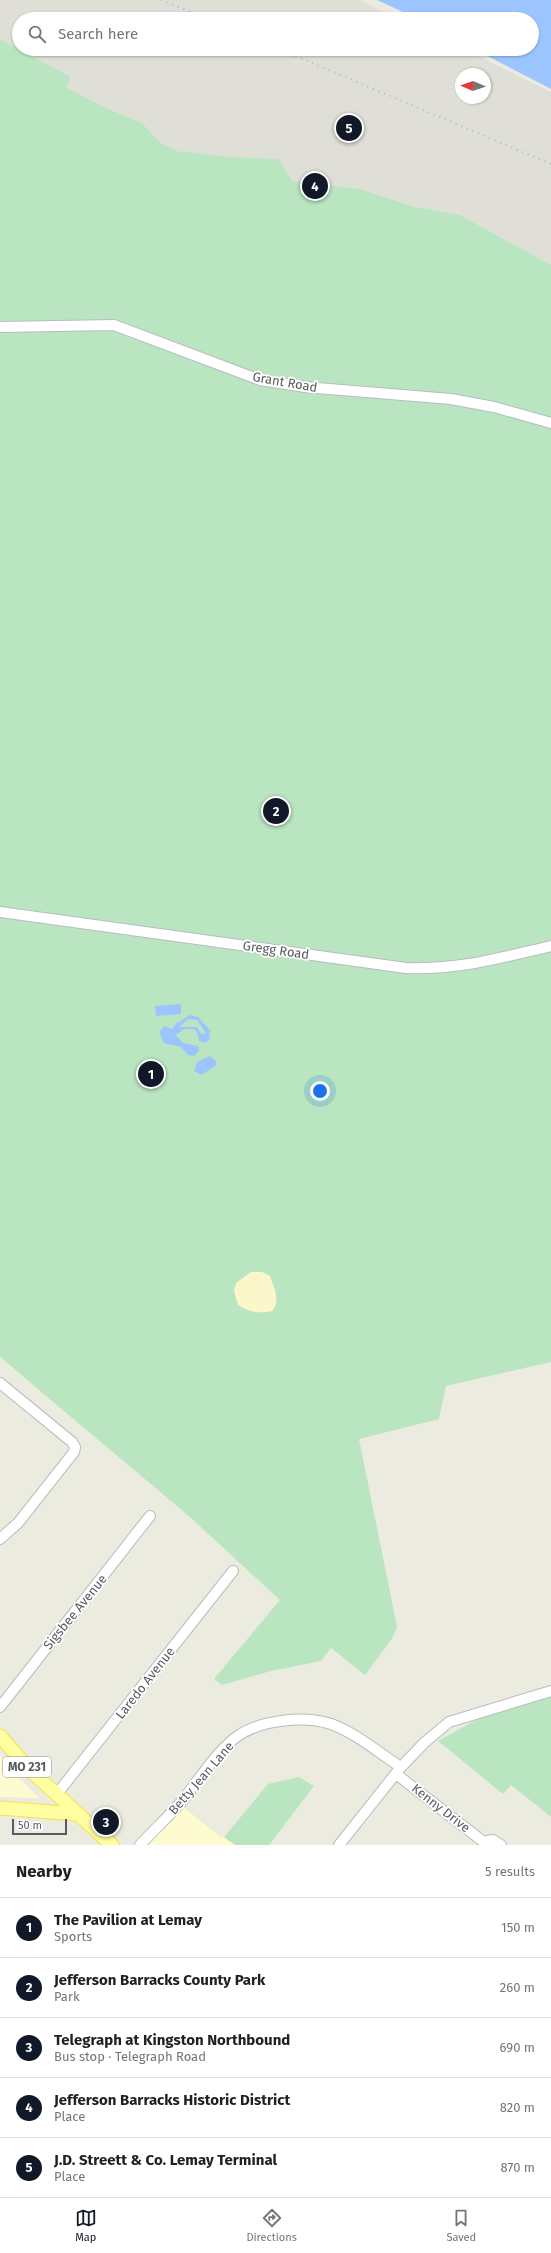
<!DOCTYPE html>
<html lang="en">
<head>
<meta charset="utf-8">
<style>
	:root { --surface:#fff; --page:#f2f2f2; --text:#202124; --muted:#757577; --line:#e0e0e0; --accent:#111827 }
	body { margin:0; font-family:"Fira Sans",sans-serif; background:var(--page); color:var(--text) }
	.compass { position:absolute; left:455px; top:68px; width:36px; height:36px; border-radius:50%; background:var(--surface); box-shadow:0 1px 3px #0004; rotate:272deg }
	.scale { position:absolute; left:12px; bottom:10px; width:55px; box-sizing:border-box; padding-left:4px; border:2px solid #585b61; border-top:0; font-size:11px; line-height:14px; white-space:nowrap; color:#585b61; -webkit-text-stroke:3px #fff; paint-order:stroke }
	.you { position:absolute; left:320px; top:1091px; width:14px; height:14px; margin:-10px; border:3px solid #fff; border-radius:50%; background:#1a73e8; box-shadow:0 0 0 6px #1a73e833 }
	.badge { display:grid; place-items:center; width:26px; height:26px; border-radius:50%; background:var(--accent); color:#fff; font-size:13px; font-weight:700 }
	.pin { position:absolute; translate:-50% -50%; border:2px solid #fff; box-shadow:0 1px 4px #0006 }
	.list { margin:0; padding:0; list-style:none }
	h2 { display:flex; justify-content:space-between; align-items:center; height:52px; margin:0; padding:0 16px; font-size:17px }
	h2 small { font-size:13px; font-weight:400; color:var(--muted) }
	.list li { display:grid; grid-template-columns:26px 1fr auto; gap:12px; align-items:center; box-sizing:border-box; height:60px; padding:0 16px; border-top:1px solid var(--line) }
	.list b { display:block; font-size:15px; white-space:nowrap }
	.list p { margin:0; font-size:13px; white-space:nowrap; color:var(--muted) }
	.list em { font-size:13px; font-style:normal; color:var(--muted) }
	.icon { flex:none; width:22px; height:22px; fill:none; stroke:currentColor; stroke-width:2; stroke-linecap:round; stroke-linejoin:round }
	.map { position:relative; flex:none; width:551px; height:1845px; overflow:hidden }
	.search { position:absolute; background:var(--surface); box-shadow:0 1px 3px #0004; left:12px; right:12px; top:12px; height:44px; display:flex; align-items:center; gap:10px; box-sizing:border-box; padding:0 14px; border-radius:22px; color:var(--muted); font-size:15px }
	.sheet { height:352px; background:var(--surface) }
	nav { display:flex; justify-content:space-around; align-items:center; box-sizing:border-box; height:56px; border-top:1px solid var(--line); background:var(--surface); font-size:11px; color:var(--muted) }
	nav a { display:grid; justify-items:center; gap:2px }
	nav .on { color:var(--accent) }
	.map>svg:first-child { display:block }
	.commercial { fill:#fffbd1 }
	.industrial { fill:#dfded7; fill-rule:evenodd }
	.green { fill:#b9e6c0 }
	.sand { fill:#fbf7ca }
	.water { fill:#9cc5ff; fill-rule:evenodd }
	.pier { fill:#ecebdf }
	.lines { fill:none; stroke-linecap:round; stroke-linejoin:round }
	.minor-casing { stroke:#babbc2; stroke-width:12 }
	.major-casing { stroke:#f7e14d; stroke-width:15 }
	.minor { stroke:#fff; stroke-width:10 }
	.major { stroke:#fffea1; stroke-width:13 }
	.rail { stroke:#b3b4b4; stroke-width:2; stroke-dasharray:1 5; stroke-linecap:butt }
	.labels { text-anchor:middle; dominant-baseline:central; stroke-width:3.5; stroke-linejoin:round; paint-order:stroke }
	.shield { fill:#fff; stroke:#8a8c90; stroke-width:1 }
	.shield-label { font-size:12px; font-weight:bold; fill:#585b61 }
	.street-label { font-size:13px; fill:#585b61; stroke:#fff }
</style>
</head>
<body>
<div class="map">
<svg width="551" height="1845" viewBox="0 0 551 1845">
	<rect width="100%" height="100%" fill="#ecebdf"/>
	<path class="commercial" d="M0 1756 12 1771 39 1798 0 1797Z
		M182 1806 221 1837H224L235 1845H146Z"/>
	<path class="industrial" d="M0 0H362L403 19H19V49H466L551 90V265L460 215 412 206 360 189 292 181 279 159 231 157 177 151 161 143 142 123 104 107 65 86 71 77 0 39ZM461 74H485V98H461Z"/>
	<path class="green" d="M0 39 71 77 66 87 104 107 142 123 161 143 177 151 231 157 279 159 292 181 360 189 412 206 460 215 551 265V1362L446 1386 439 1419 359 1439 397 1627 393 1637 365 1675 331 1648 321 1661 271 1671 222 1685 214 1679 280 1600 191 1518 0 1357Z
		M551 1696V1817L511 1785 503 1794 438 1741 476 1720Z
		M299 1777 314 1786 269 1845H235L224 1837 268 1784Z"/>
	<path class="sand" d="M251 1272H262L270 1276C274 1288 281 1300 272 1311 259 1314 249 1312 238 1305L234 1291 236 1283Z"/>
	<path class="water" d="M362 0H551V90L466 49H532V19H403Z
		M181 1004V1014L156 1016 155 1006Z
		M190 1015 198 1017 211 1031 209 1032 210 1039 205 1043 199 1041 197 1032 193 1029H184L176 1035 183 1043 198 1046 199 1051 194 1056 188 1055 181 1047 164 1043 159 1032 164 1026 172 1029 177 1022 178 1023ZM188 1019 197 1020 206 1033 201 1034 197 1027H179Z
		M210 1056 216 1061V1066L201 1075 194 1071 197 1062Z"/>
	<path class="pier" d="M360 0H377L418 19H398Z
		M464 49H474L551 89V92Z"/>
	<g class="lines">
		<defs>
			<path id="minor" d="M0 327 114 325 260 380 305 387 451 399 494 407 551 423
				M0 912 406 968C460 970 499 958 551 946
				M0 1383 72 1442 75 1447 74 1452 18 1523 0 1539
				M0 1707 150 1516
				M396 1774 485 1843
				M56 1795 233 1571
				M140 1845C154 1830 169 1816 182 1801 199 1780 213 1756 235 1738 258 1720 304 1715 331 1724 356 1733 379 1753 401 1767
				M339 1845 401 1767 424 1743 449 1722 551 1691
				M484 1845 487 1841 493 1840 501 1845"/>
			<path id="major" d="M0 1736 28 1768 112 1845
				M0 1808 77 1814"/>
		</defs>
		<use href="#minor" class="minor-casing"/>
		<use href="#major" class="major-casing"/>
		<use href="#minor" class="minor"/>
		<use href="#major" class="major"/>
		<path class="rail" d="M161 0 209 19
			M279 49 551 164"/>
	</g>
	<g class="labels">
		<rect class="shield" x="3" y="1757" width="48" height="20" rx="3"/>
		<g class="shield-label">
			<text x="27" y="1767">MO 231</text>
		</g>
		<g class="street-label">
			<text transform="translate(285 382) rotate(10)">Grant Road</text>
			<text transform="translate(276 950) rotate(8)">Gregg Road</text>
			<text transform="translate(75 1612) rotate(-51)">Sigsbee Avenue</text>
			<text transform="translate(145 1683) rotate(-52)">Laredo Avenue</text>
			<text transform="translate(201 1778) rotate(-49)">Betty Jean Lane</text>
			<text transform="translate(441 1808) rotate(38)">Kenny Drive</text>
		</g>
	</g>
</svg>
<svg class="compass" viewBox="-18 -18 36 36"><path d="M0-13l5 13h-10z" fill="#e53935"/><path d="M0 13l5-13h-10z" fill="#757577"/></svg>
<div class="scale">50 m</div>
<div class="you"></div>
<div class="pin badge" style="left:151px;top:1074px">1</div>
<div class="pin badge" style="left:276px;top:811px">2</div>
<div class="pin badge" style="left:106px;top:1822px">3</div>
<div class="pin badge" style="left:315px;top:186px">4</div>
<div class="pin badge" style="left:349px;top:128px">5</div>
<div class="search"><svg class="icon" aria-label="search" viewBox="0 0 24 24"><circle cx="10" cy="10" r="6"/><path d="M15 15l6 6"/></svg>Search here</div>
</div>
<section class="sheet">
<h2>Nearby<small>5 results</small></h2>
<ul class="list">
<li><span class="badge">1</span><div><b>The Pavilion at Lemay</b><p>Sports</p></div><em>150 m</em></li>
<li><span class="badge">2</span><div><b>Jefferson Barracks County Park</b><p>Park</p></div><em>260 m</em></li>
<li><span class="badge">3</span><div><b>Telegraph at Kingston Northbound</b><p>Bus stop · Telegraph Road</p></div><em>690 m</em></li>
<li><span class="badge">4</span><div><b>Jefferson Barracks Historic District</b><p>Place</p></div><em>820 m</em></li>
<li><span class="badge">5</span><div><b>J.D. Streett &amp; Co. Lemay Terminal</b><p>Place</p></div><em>870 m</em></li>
</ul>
</section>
<nav>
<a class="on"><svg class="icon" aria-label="map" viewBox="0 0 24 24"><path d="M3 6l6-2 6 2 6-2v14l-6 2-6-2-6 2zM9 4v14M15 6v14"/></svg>Map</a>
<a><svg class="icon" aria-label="directions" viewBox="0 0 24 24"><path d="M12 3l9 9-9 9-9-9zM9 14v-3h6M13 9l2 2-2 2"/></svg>Directions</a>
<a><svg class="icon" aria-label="saved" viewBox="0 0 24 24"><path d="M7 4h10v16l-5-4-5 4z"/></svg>Saved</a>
</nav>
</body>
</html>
